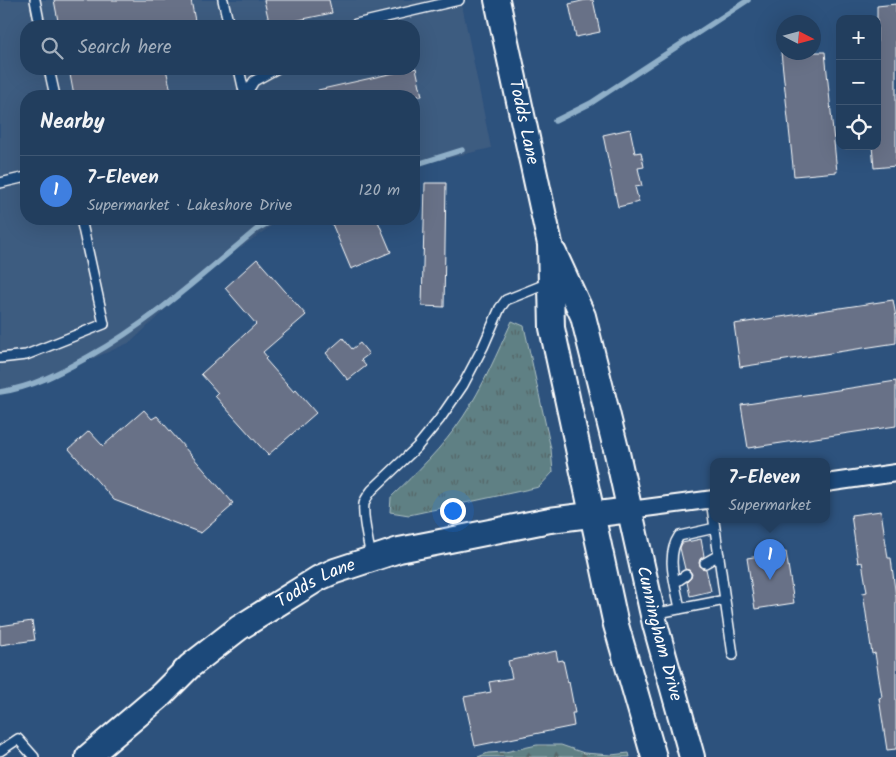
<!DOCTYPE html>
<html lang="en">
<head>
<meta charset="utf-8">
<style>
	:root { --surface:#223e5e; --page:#2e4967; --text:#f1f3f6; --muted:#a2aebc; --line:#3f5773; --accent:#8c9099 }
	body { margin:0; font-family:Kalam,sans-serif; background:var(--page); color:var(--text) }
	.controls { position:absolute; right:15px; top:15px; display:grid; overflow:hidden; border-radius:10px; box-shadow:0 5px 20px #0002 }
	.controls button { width:45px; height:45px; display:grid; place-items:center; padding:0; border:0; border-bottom:1px solid var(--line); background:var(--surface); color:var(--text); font:25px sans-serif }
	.compass { position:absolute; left:776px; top:15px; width:45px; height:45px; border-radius:50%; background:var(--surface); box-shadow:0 5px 20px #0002; rotate:96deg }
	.you { position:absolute; left:452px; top:510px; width:18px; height:18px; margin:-12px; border:4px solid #fff; border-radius:50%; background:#1a73e8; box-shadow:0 0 0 8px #1a73e833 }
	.badge { display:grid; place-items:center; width:32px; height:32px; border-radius:50%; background:var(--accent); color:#fff; font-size:16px; font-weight:700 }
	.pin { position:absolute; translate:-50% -41px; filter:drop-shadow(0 1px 2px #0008) }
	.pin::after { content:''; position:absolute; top:26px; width:18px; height:15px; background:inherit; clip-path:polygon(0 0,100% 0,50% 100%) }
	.popup { position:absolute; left:710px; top:458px; width:120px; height:65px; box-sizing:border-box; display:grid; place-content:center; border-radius:10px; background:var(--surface); filter:drop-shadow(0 1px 4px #0005); font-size:16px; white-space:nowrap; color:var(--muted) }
	.popup b { font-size:19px; color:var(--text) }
	.popup::after { content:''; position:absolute; left:50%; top:100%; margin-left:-10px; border:10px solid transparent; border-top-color:var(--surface) }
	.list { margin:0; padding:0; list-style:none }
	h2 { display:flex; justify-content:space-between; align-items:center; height:65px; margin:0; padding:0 20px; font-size:21px }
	h2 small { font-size:16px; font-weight:400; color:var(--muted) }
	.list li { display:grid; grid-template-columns:32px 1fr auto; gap:15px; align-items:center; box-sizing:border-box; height:70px; padding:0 20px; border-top:1px solid var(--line) }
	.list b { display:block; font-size:19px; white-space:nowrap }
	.list p { margin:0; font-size:16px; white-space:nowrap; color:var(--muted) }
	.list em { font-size:16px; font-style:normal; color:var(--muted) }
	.icon { flex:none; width:28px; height:28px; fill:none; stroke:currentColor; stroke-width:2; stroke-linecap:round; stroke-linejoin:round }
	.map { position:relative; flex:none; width:896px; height:757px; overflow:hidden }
	.search { position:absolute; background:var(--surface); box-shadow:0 5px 20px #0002; left:20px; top:20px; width:400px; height:55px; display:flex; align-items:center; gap:12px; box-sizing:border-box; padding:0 18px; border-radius:20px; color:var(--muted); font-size:19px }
	.panel { position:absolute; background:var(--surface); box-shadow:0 5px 20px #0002; left:20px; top:90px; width:400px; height:135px; border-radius:20px }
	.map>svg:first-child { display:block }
	.built { fill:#3e5b80; fill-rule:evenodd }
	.grass { fill:url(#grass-tufts); stroke:#aec0c2 }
	.forest { fill:url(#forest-firs); stroke:#aec0c2 }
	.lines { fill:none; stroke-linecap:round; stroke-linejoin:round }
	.stream { stroke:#8fafc8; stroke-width:5.5 }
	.building { fill:#677187; stroke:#fff }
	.service-casing { stroke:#fff; stroke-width:12 }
	.minor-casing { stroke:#fff; stroke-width:20 }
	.secondary-casing { stroke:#fff; stroke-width:28 }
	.service { stroke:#1f4a7a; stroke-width:9 }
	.minor { stroke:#1f4a7a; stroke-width:16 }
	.secondary { stroke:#1f4a7a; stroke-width:24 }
	.labels { text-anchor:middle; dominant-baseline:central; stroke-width:4; stroke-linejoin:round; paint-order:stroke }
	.street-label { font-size:18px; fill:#fff; stroke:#1f4a7a }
</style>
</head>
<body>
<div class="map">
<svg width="896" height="757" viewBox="0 0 896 757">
	<defs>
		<pattern id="grass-tufts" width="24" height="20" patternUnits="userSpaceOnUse" patternTransform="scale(1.25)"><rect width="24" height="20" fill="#5e8084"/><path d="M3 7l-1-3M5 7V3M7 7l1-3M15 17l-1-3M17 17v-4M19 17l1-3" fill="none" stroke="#556668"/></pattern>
		<pattern id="forest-firs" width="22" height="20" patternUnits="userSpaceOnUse" patternTransform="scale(1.25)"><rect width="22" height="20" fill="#5e8084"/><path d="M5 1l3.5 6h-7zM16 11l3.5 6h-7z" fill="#556668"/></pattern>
	</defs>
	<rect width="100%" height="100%" fill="#2d527d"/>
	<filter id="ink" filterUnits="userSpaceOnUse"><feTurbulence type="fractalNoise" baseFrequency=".02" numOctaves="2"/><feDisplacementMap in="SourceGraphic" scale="10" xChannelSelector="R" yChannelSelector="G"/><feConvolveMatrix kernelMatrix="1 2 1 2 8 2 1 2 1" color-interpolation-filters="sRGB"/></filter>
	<g filter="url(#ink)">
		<path class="built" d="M0 0H461L491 148 414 166V96H26V219H281L200 276 131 342 20 390 0 391ZM26 26H414V69H26Z"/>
		<path class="grass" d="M512 321 524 326 551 449 553 472 539 487 409 515 390 512 391 497C416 473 443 447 463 417 483 387 497 353 512 321Z"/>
		<path class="forest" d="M537 745H561L584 753 611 755 629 753 630 757H478L488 753 505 752Z"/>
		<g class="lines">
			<path class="stream" d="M555 121 591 103 748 0
				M414 165 462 150
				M0 392C33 387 59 373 88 357 151 322 202 275 257 229L275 219"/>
		</g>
		<path class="building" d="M54 0H191L196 26H59Z
			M264 0H329L332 13 270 26Z
			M586 0H593L600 32 576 37 569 4Z
			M896 4V166L874 168 872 146H877V6Z
			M781 52H825L837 172 794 176Z
			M416 68 422 96H319L318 90Z
			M69 69H166L172 96H74Z
			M630 129 635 153 641 152 644 167 638 168 642 186 635 187 639 202 618 207 603 135Z
			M425 183H446L444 307 422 306Z
			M330 219H377L391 252 351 269Z
			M257 259 306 315 263 352 267 357 265 359 294 392 296 390 316 413 268 455 215 396 218 393 201 374 256 324 225 288Z
			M893 300 896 317V343L740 367 734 324Z
			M343 338 352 349 360 343 369 354 361 360 366 366 348 380 326 353Z
			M896 381V426L748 448 741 405Z
			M144 410 152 419 157 416 233 503 230 505 232 506 201 533 114 500 69 449 89 431 103 446Z
			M881 511 888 558H891L896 598V749L887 750 879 698 882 697 875 653 872 654 863 593 867 592 862 562 858 563 851 515Z
			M701 539 704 556 700 559 699 563 701 568 706 569 711 591 690 596 687 582 691 578 692 574 689 570 685 569 680 548 682 543Z
			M786 552 794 603 755 609 747 558Z
			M32 621 35 640 0 645V626Z
			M556 651 558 661 563 660 568 683 569 682 575 713H572L574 726 475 746 464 697 491 692 489 682 512 678 508 661Z"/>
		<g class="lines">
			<defs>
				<path id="service" d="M35 0 40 26
					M223 0 229 26
					M351 26 356 24 459 0
					M49 69 55 96
					M239 69 245 96
					M245 96 254 81 276 69
					M0 183 26 177
					M0 358 26 355 104 324 81 219
					M371 558C369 543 362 519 364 504 365 499 369 494 372 490L417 447 439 420 463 385 483 347 500 308 506 300 551 282
					M705 563 719 555
					M676 582 686 575
					M725 600 733 655
					M680 609C676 585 665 557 679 536L715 528
					M653 614 725 600 711 500
					M0 751 18 739 34 757"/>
				<path id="minor" d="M826 483 896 473
					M630 510 714 499"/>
				<g id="secondary">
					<path id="s1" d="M497 0 550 244 552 328 616 625 654 757"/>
					<path id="s2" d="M554 253 583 316 617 453 655 624 692 757"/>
					<path id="s3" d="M88 757 161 695 190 666 239 628 319 578 335 571 399 550 430 544 550 520 630 510"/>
				</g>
			</defs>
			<use href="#service" class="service-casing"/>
			<use href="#minor" class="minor-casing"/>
			<use href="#secondary" class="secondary-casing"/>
			<use href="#service" class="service"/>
			<use href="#minor" class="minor"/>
			<use href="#secondary" class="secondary"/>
		</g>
	</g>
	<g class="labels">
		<g class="street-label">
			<text stroke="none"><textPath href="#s1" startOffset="125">Todds Lane</textPath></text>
			<text stroke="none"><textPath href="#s3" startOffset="288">Todds Lane</textPath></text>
			<text stroke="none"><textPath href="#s2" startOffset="396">Cunningham Drive</textPath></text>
		</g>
	</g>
</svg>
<div class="controls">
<button>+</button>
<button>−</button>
<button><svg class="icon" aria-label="locate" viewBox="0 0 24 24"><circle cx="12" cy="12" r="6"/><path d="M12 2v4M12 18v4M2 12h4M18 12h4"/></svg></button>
</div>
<svg class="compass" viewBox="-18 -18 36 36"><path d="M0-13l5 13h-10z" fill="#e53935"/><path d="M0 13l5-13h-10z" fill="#a2aebc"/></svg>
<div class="you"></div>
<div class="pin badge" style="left:770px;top:580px;background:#3f7fe0">1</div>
<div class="popup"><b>7-Eleven</b>Supermarket</div>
<div class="search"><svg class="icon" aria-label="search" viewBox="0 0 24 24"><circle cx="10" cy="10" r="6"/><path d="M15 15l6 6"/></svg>Search here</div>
<section class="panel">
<h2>Nearby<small></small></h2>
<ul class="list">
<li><span class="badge" style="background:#3f7fe0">1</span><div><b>7-Eleven</b><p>Supermarket · Lakeshore Drive</p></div><em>120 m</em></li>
</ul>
</section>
</div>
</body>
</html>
